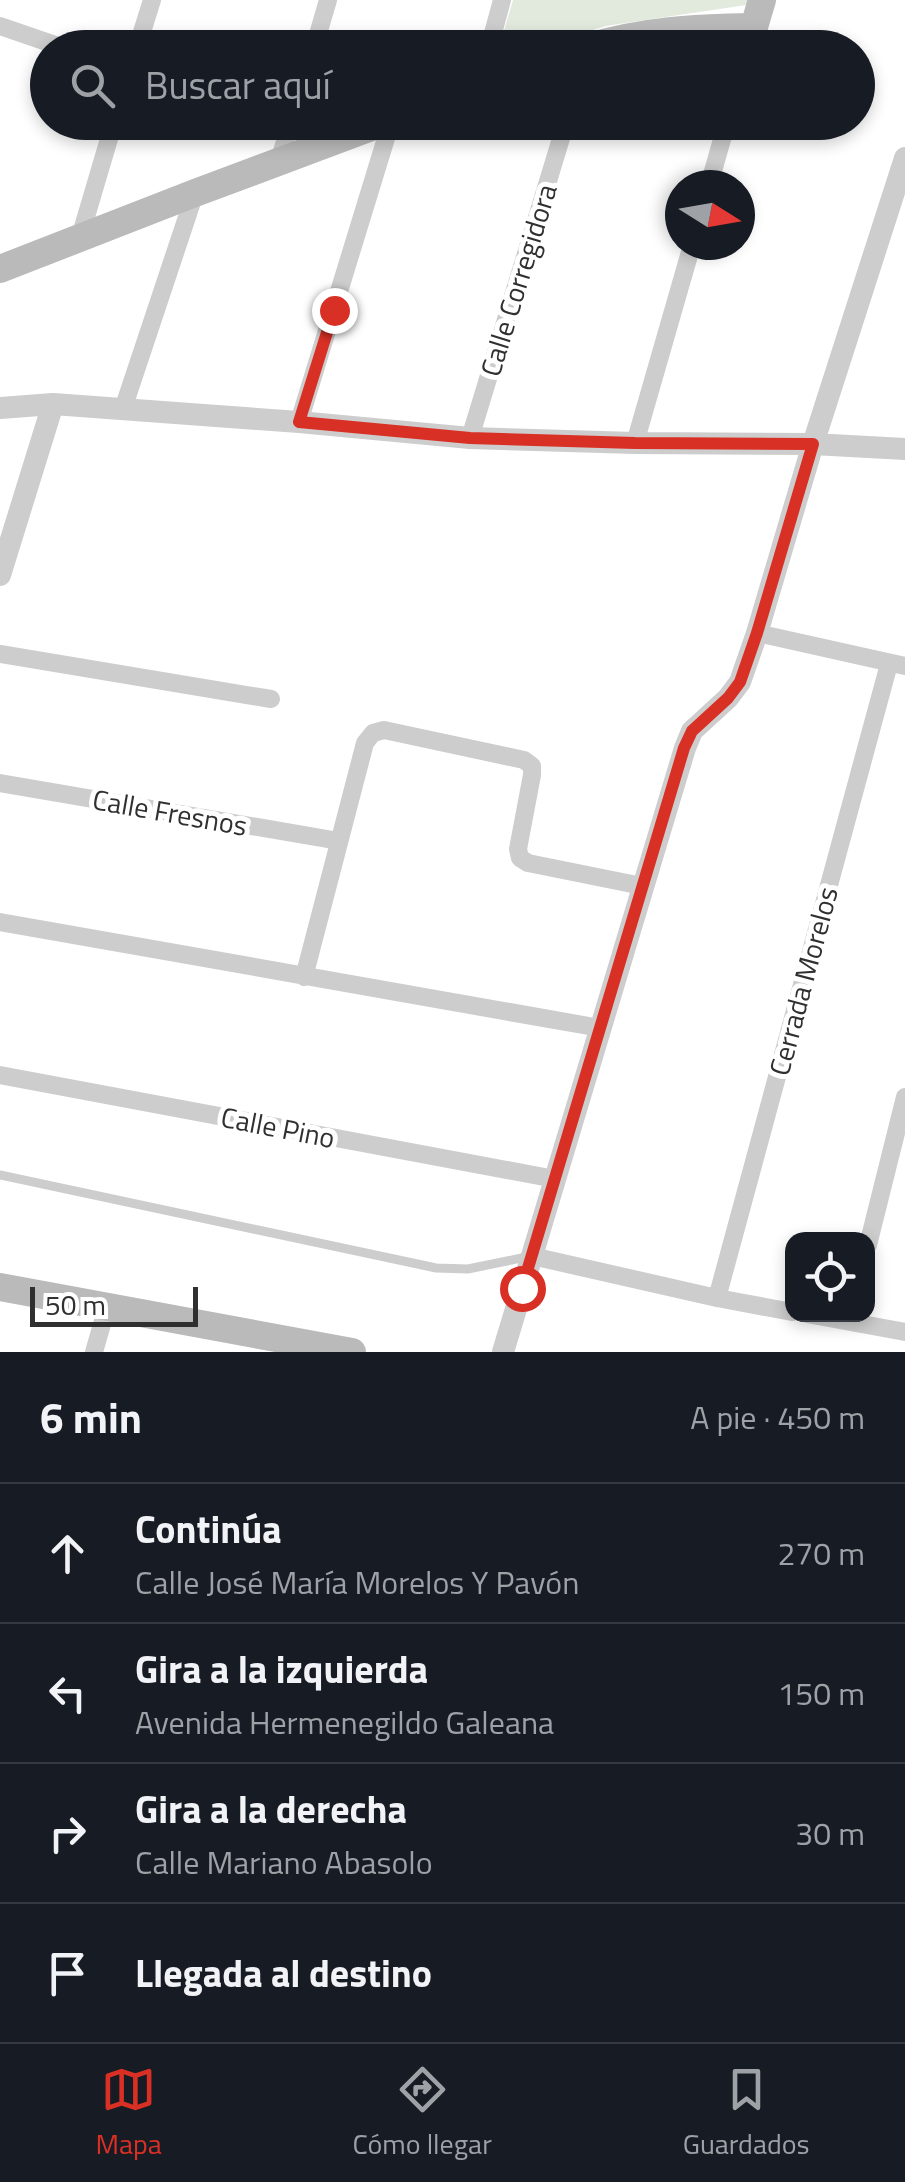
<!DOCTYPE html>
<html lang="es">
<head>
<meta charset="utf-8">
<style>
	:root { --surface:#171b24; --page:#20242c; --text:#f1f3f6; --muted:#9ea1a6; --line:#363941; --accent:#d93025 }
	body { margin:0; font-family:"Titillium Web",sans-serif; background:var(--page); color:var(--text) }
	.controls { position:absolute; right:30px; bottom:30px; display:grid; overflow:hidden; border-radius:20px; box-shadow:0 5px 15px #0003 }
	.controls button { width:90px; height:90px; display:grid; place-items:center; padding:0; border:0; border-bottom:2px solid var(--line); background:var(--surface); color:var(--text); font:50px sans-serif }
	.compass { position:absolute; left:665px; top:170px; width:90px; height:90px; border-radius:50%; background:var(--surface); box-shadow:0 5px 15px #0003; rotate:101deg }
	.scale { position:absolute; left:30px; bottom:25px; width:168px; box-sizing:border-box; padding-left:10px; border:5px solid #303030; border-top:0; font-size:28px; line-height:35px; white-space:nowrap; color:#303030; -webkit-text-stroke:8px #fff; paint-order:stroke }
	.stop { position:absolute; width:30px; height:30px; margin:-22px; border:8px solid #d93025; border-radius:50%; background:#fff }
	.stop.end { background:#d93025; border-color:#fff; box-shadow:0 2px 10px #0008 }
	.list { margin:0; padding:0; list-style:none }
	h2 { display:flex; justify-content:space-between; align-items:center; height:130px; margin:0; padding:0 40px; font-size:42px }
	h2 small { font-size:32px; font-weight:400; color:var(--muted) }
	.list li { display:grid; grid-template-columns:65px 1fr auto; gap:30px; align-items:center; box-sizing:border-box; height:140px; padding:0 40px; border-top:2px solid var(--line) }
	.list b { display:block; font-size:38px; white-space:nowrap }
	.list p { margin:0; font-size:32px; white-space:nowrap; color:var(--muted) }
	.list em { font-size:32px; font-style:normal; color:var(--muted) }
	.icon { flex:none; width:55px; height:55px; fill:none; stroke:currentColor; stroke-width:2; stroke-linecap:round; stroke-linejoin:round }
	.map { position:relative; flex:none; width:905px; height:1352px; overflow:hidden }
	.search { position:absolute; background:var(--surface); box-shadow:0 5px 15px #0003; left:30px; right:30px; top:30px; height:110px; display:flex; align-items:center; gap:25px; box-sizing:border-box; padding:0 35px; border-radius:55px; color:var(--muted); font-size:38px }
	.sheet { height:690px; background:var(--surface) }
	nav { display:flex; justify-content:space-around; align-items:center; box-sizing:border-box; height:140px; border-top:2px solid var(--line); background:var(--surface); font-size:28px; color:var(--muted) }
	nav a { display:grid; justify-items:center; gap:5px }
	nav .on { color:var(--accent) }
	.map>svg:first-child { display:block }
	.green { fill:#e2e9dd }
	.lines { fill:none; stroke-linecap:round; stroke-linejoin:round }
	.service { stroke:#cdcdcd; stroke-width:9 }
	.minor { stroke:#cdcdcd; stroke-width:18 }
	.tertiary { stroke:#cdcdcd; stroke-width:22 }
	.secondary { stroke:#bababa; stroke-width:28 }
	.route { stroke:#d93025; stroke-width:12 }
	.labels { text-anchor:middle; dominant-baseline:central; stroke-width:10; stroke-linejoin:round; paint-order:stroke }
	.street-label { font-size:28px; fill:#303030; stroke:#fff }
</style>
</head>
<body>
<div class="map">
<svg width="905" height="1352" viewBox="0 0 905 1352">
	<rect width="100%" height="100%" fill="#fff"/>
	<path class="green" d="M513 0H754L753 4 605 26 543 47 499 48Z"/>
	<g class="lines">
		<path class="service" d="M0 1175 436 1268 468 1269 531 1256"/>
		<path class="minor" d="M0 26 64 48
			M137 48 152 0
			M314 48 328 0
			M489 48 502 0
			M748 48 754 27
			M279 161 291 122
			M709 185 727 122
			M80 237 114 122
			M123 409 195 193
			M299 422 391 122
			M470 438 566 122
			M635 443 692 245
			M757 633 905 666
			M0 654 271 699
			M0 783 339 841
			M0 922 600 1028
			M304 977 365 743 373 733 384 730 524 760 532 766V775L518 849 520 858 528 863 642 886
			M0 1075 555 1179
			M868 1245 905 1097
			M532 1256 717 1298 792 1312
			M717 1298 889 664
			M807 1314 905 1332
			M94 1352 107 1307"/>
		<path class="tertiary" d="M0 408 53 404 299 422 470 438 635 443 813 444 905 449
			M0 575 53 404
			M503 1352 685 748 692 731 728 698 740 682 757 633 813 444 905 158"/>
		<path class="secondary" d="M586 48C644 30 694 28 754 27L762 0
			M0 269 195 193 385 122
			M0 1287 352 1352"/>
	</g>
	<g class="lines">
		<path class="route" d="M334 310 299 422 470 438 635 443 813 444 757 633 740 682 728 698 692 731 684 748 522 1288"/>
	</g>
	<g class="labels">
		<g class="street-label">
			<text transform="translate(518 280) rotate(-73)">Calle Corregidora</text>
			<text transform="translate(170 812) rotate(10)">Calle Fresnos</text>
			<text transform="translate(803 981) rotate(-75)">Cerrada Morelos</text>
			<text transform="translate(278 1127) rotate(11)">Calle Pino</text>
		</g>
	</g>
</svg>
<div class="controls">
<button><svg class="icon" aria-label="locate" viewBox="0 0 24 24"><circle cx="12" cy="12" r="6"/><path d="M12 2v4M12 18v4M2 12h4M18 12h4"/></svg></button>
</div>
<svg class="compass" viewBox="-18 -18 36 36"><path d="M0-13l5 13h-10z" fill="#e53935"/><path d="M0 13l5-13h-10z" fill="#9ea1a6"/></svg>
<div class="scale">50 m</div>
<div class="stop" style="left:522px;top:1288px"></div>
<div class="stop end" style="left:334px;top:310px"></div>
<div class="search"><svg class="icon" aria-label="search" viewBox="0 0 24 24"><circle cx="10" cy="10" r="6"/><path d="M15 15l6 6"/></svg>Buscar aquí</div>
</div>
<section class="sheet">
<h2>6 min<small>A pie · 450 m</small></h2>
<ul class="list">
<li><svg class="icon" aria-label="ahead" viewBox="0 0 24 24"><path d="M12 20V5M6 11l6-6 6 6"/></svg><div><b>Continúa</b><p>Calle José María Morelos Y Pavón</p></div><em>270 m</em></li>
<li><svg class="icon" aria-label="left" viewBox="0 0 24 24"><path d="M17 20v-9H6M10 6l-5 5 5 5"/></svg><div><b>Gira a la izquierda</b><p>Avenida Hermenegildo Galeana</p></div><em>150 m</em></li>
<li><svg class="icon" aria-label="right" viewBox="0 0 24 24"><path d="M7 20v-9h11M14 6l5 5-5 5"/></svg><div><b>Gira a la derecha</b><p>Calle Mariano Abasolo</p></div><em>30 m</em></li>
<li><svg class="icon" aria-label="arrive" viewBox="0 0 24 24"><path d="M6 21V4h12l-3 4 3 4H6"/></svg><div><b>Llegada al destino</b></div></li>
</ul>
</section>
<nav>
<a class="on"><svg class="icon" aria-label="map" viewBox="0 0 24 24"><path d="M3 6l6-2 6 2 6-2v14l-6 2-6-2-6 2zM9 4v14M15 6v14"/></svg>Mapa</a>
<a><svg class="icon" aria-label="directions" viewBox="0 0 24 24"><path d="M12 3l9 9-9 9-9-9zM9 14v-3h6M13 9l2 2-2 2"/></svg>Cómo llegar</a>
<a><svg class="icon" aria-label="saved" viewBox="0 0 24 24"><path d="M7 4h10v16l-5-4-5 4z"/></svg>Guardados</a>
</nav>
</body>
</html>
